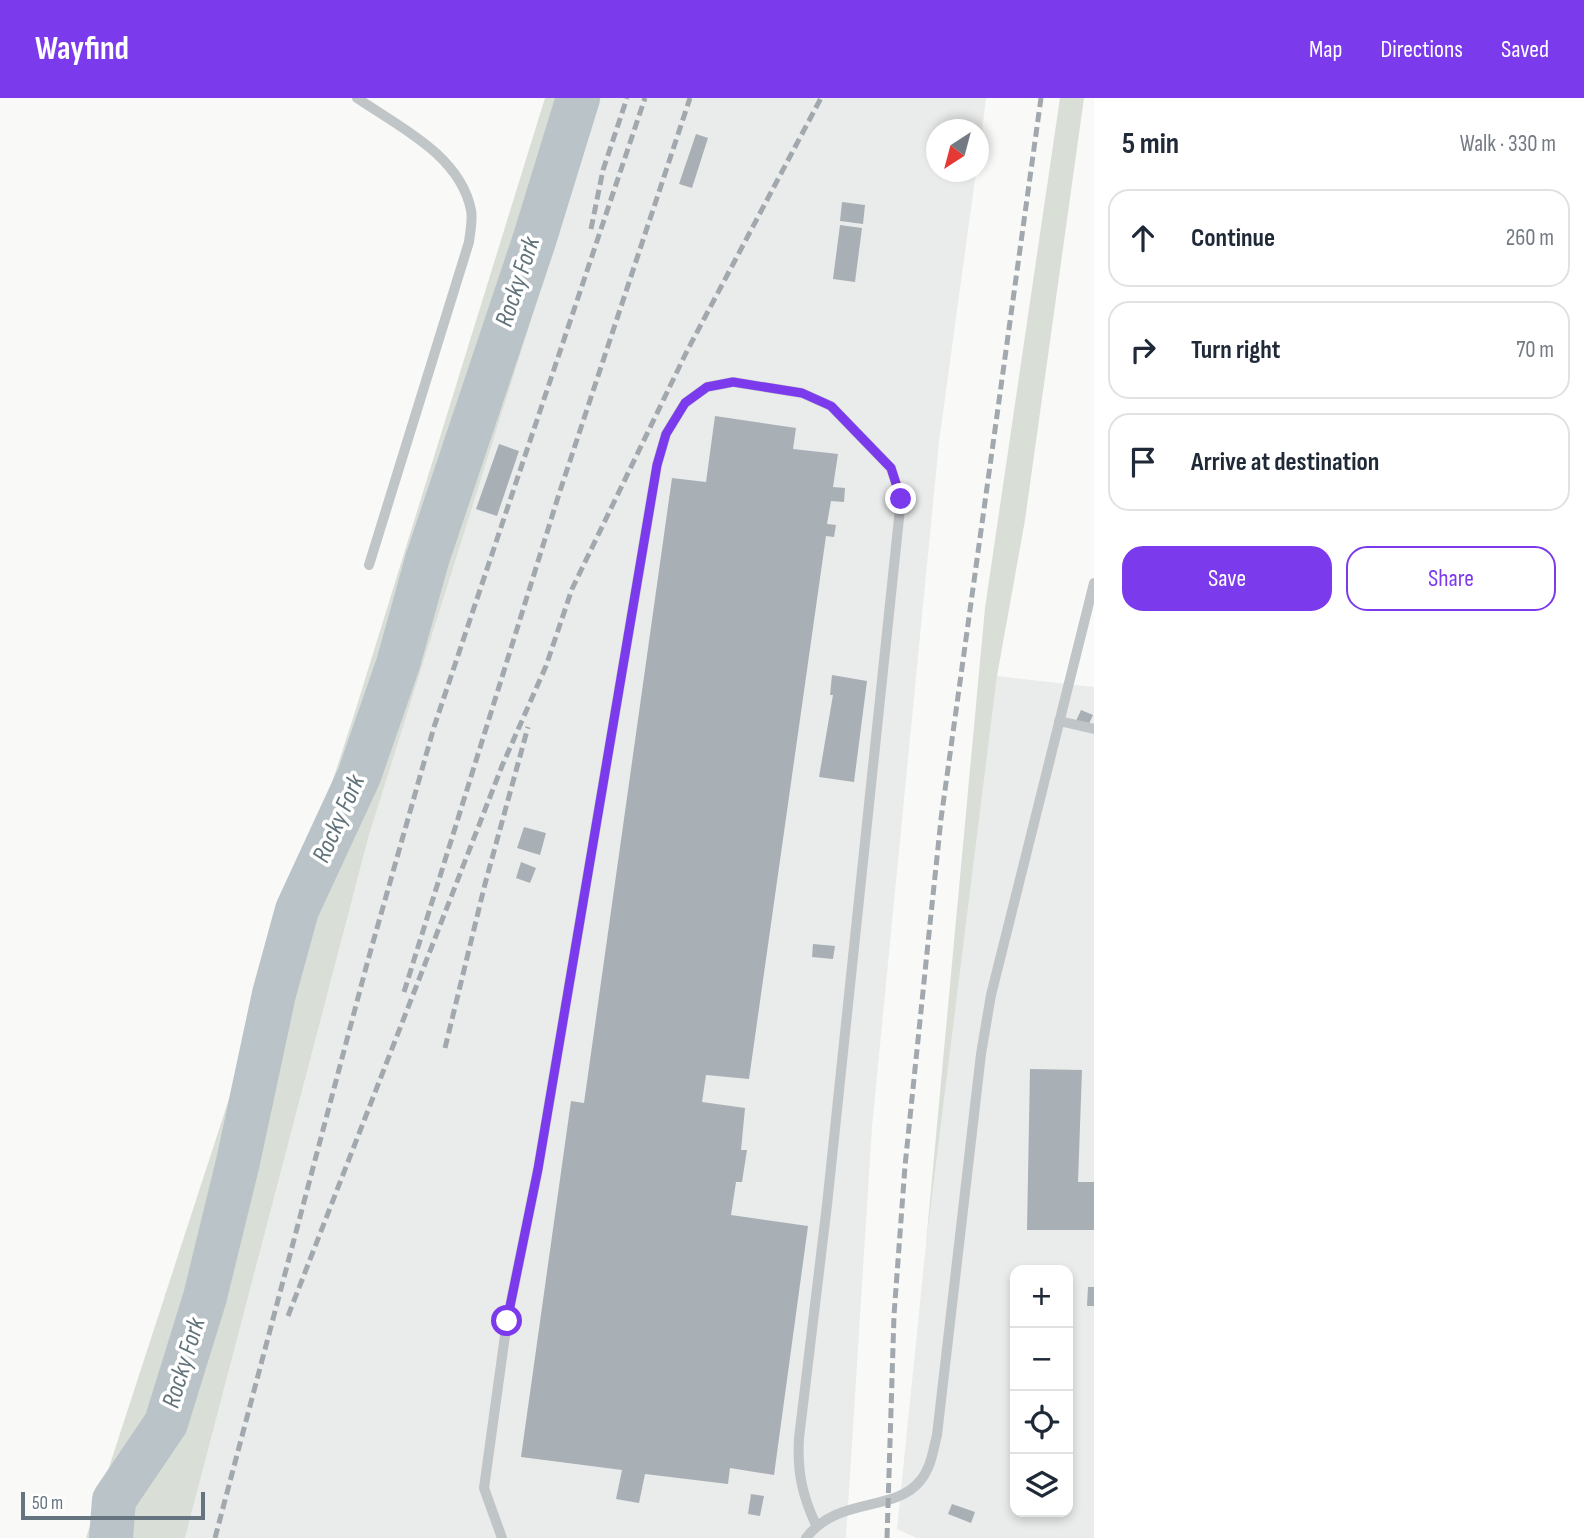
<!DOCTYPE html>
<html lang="en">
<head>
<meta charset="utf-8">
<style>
	:root { --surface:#fff; --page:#f2f2f3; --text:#1f2937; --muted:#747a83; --line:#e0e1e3; --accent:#7c3aed }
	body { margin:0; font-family:"Sofia Sans Condensed",sans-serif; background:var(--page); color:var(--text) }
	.controls { position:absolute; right:21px; bottom:21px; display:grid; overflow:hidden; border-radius:14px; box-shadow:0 4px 10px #0003 }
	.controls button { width:63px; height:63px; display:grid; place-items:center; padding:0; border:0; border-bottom:2px solid var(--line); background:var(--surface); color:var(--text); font:35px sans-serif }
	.compass { position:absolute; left:926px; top:21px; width:63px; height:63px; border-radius:50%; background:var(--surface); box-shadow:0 4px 10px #0003; rotate:216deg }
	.scale { position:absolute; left:21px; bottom:18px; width:184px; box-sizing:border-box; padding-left:7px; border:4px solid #667480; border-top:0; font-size:19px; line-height:24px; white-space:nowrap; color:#667480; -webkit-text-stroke:5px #fff; paint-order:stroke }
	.stop { position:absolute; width:21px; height:21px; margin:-16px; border:5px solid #7c3aed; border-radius:50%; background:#fff }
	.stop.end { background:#7c3aed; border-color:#fff; box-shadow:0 2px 7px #0008 }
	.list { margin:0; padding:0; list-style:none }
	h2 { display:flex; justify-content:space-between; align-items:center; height:91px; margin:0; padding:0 28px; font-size:30px }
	h2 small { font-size:23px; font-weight:400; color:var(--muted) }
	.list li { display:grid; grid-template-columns:46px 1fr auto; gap:21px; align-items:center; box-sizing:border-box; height:98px; margin:0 14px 14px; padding:0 14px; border:2px solid var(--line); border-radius:21px }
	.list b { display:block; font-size:26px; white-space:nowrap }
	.list em { font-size:23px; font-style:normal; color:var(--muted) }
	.actions { display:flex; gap:14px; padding:21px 28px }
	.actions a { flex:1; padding:16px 0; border:2px solid var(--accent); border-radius:21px; text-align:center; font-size:24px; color:var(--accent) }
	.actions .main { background:var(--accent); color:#fff }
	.icon { flex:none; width:38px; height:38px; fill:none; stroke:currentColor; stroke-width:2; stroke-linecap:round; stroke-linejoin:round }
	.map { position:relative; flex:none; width:1094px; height:1440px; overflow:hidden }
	header { display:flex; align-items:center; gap:42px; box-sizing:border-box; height:98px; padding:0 35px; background:var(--accent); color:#fff }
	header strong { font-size:33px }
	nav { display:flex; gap:38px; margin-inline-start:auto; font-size:24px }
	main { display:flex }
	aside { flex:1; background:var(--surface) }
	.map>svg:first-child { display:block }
	.built { fill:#eaebeb; fill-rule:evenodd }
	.green { fill:#d9ded7 }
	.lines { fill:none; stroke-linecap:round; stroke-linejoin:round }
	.river { stroke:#bac4c8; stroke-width:44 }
	.building { fill:#a8b0b6 }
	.service { stroke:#c0c5c8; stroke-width:10 }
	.rail { stroke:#a2a9ae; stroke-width:5; stroke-dasharray:10 5; stroke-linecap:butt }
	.route { stroke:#7c3aed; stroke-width:9 }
	.labels { text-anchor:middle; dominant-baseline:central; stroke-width:7; stroke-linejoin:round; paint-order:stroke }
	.water-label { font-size:26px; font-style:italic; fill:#61737a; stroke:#fff }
</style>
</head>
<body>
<header>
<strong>Wayfind</strong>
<nav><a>Map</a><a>Directions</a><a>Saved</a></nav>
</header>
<main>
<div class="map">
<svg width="1094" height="1440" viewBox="0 0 1094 1440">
	<rect width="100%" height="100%" fill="#f9f9f7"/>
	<path class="built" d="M601 0H986L979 58 978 32H936V74H976L939 344 872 1029 846 1440H185L369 737Z
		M997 578 1094 589V1440H917L897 1431 926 1146ZM1015 1172H1068V1414H1015Z"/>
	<path class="green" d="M545 0H601L369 737 185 1440H86L354 617Z
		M1060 0H1084L1025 422 997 578 926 1146 985 510Z"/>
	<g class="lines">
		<path class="river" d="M111 1440 114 1402 166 1325 205 1199 238 1064 274 896 297 812 359 678 398 566 427 462 534 143 578 0"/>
	</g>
	<path class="building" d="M696 36 708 40 692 90 679 86Z
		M842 104 865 107 863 126 840 123Z
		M840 127 862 130 855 184 833 181Z
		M715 318 796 330 793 351 838 356 833 389 845 390 844 404 831 403 827 426 836 427 834 439 826 438 749 981 706 977 702 1004 745 1010 741 1052H747L742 1084H736L731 1117 808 1128 774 1377 730 1370 728 1386 645 1376 639 1405 616 1401 622 1372 521 1359 571 1003 584 1005 672 380 706 384Z
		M499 346 519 353 497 418 476 411Z
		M832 577 867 583 854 684 819 679 833 597H830Z
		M1081 612 1093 617 1088 628 1076 623Z
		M524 729 546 735 540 757 517 750Z
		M521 764 536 770 530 785 516 780Z
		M813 846 835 848 833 861 812 859Z
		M1030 971 1082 972 1078 1084H1094V1132H1027Z
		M1088 1189H1094V1208H1087Z
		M751 1396 764 1398 760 1418 748 1416Z
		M952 1406 975 1414 971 1425 948 1416Z"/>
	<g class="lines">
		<path class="service" d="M357 0C399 29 460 57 471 112 473 122 470 134 469 144L369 467
			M1059 623 1094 631
			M502 1440 484 1390 507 1223 538 1071 657 367 666 336 685 305 707 289 733 284 802 295 831 308 891 370 901 401 827 1107 799 1340C797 1373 802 1397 816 1427
			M806 1440C838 1398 894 1415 920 1383 931 1370 933 1353 937 1337L981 956 991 897 1094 485"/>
		<path class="rail" d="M591 131 603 72 627 0
			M404 894 559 396 690 0
			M445 950 485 786 528 629
			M288 1218 502 668 546 568 572 491 687 253 821 0
			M215 1440 368 862 434 629 645 0
			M887 1440 894 1217 905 1068 928 845 941 721 1041 0"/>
	</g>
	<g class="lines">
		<path class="route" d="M507 1223 538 1071 657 367 666 336 685 305 707 289 733 284 802 295 831 308 891 370 901 401"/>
	</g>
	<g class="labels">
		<g class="water-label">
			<text transform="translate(518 184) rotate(-72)">Rocky Fork</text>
			<text transform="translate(339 721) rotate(-66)">Rocky Fork</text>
			<text transform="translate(184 1265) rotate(-73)">Rocky Fork</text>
		</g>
	</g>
</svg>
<div class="controls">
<button>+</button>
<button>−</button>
<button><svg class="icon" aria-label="locate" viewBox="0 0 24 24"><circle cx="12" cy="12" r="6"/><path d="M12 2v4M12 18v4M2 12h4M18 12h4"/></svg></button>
<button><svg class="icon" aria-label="layers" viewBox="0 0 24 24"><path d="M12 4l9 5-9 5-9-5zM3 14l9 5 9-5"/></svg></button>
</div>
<svg class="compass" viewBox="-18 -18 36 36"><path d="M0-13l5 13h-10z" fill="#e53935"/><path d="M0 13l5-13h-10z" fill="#747a83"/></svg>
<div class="scale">50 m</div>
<div class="stop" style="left:507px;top:1223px"></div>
<div class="stop end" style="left:901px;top:401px"></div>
</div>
<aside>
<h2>5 min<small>Walk · 330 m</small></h2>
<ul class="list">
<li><svg class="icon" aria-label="ahead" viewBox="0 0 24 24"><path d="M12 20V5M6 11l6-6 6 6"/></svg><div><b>Continue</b></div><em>260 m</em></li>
<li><svg class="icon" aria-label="right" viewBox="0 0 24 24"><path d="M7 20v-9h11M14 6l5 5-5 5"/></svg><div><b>Turn right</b></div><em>70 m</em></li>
<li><svg class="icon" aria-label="arrive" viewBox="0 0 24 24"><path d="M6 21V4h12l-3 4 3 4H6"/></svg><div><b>Arrive at destination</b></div></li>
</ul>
<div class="actions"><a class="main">Save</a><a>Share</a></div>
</aside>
</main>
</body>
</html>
